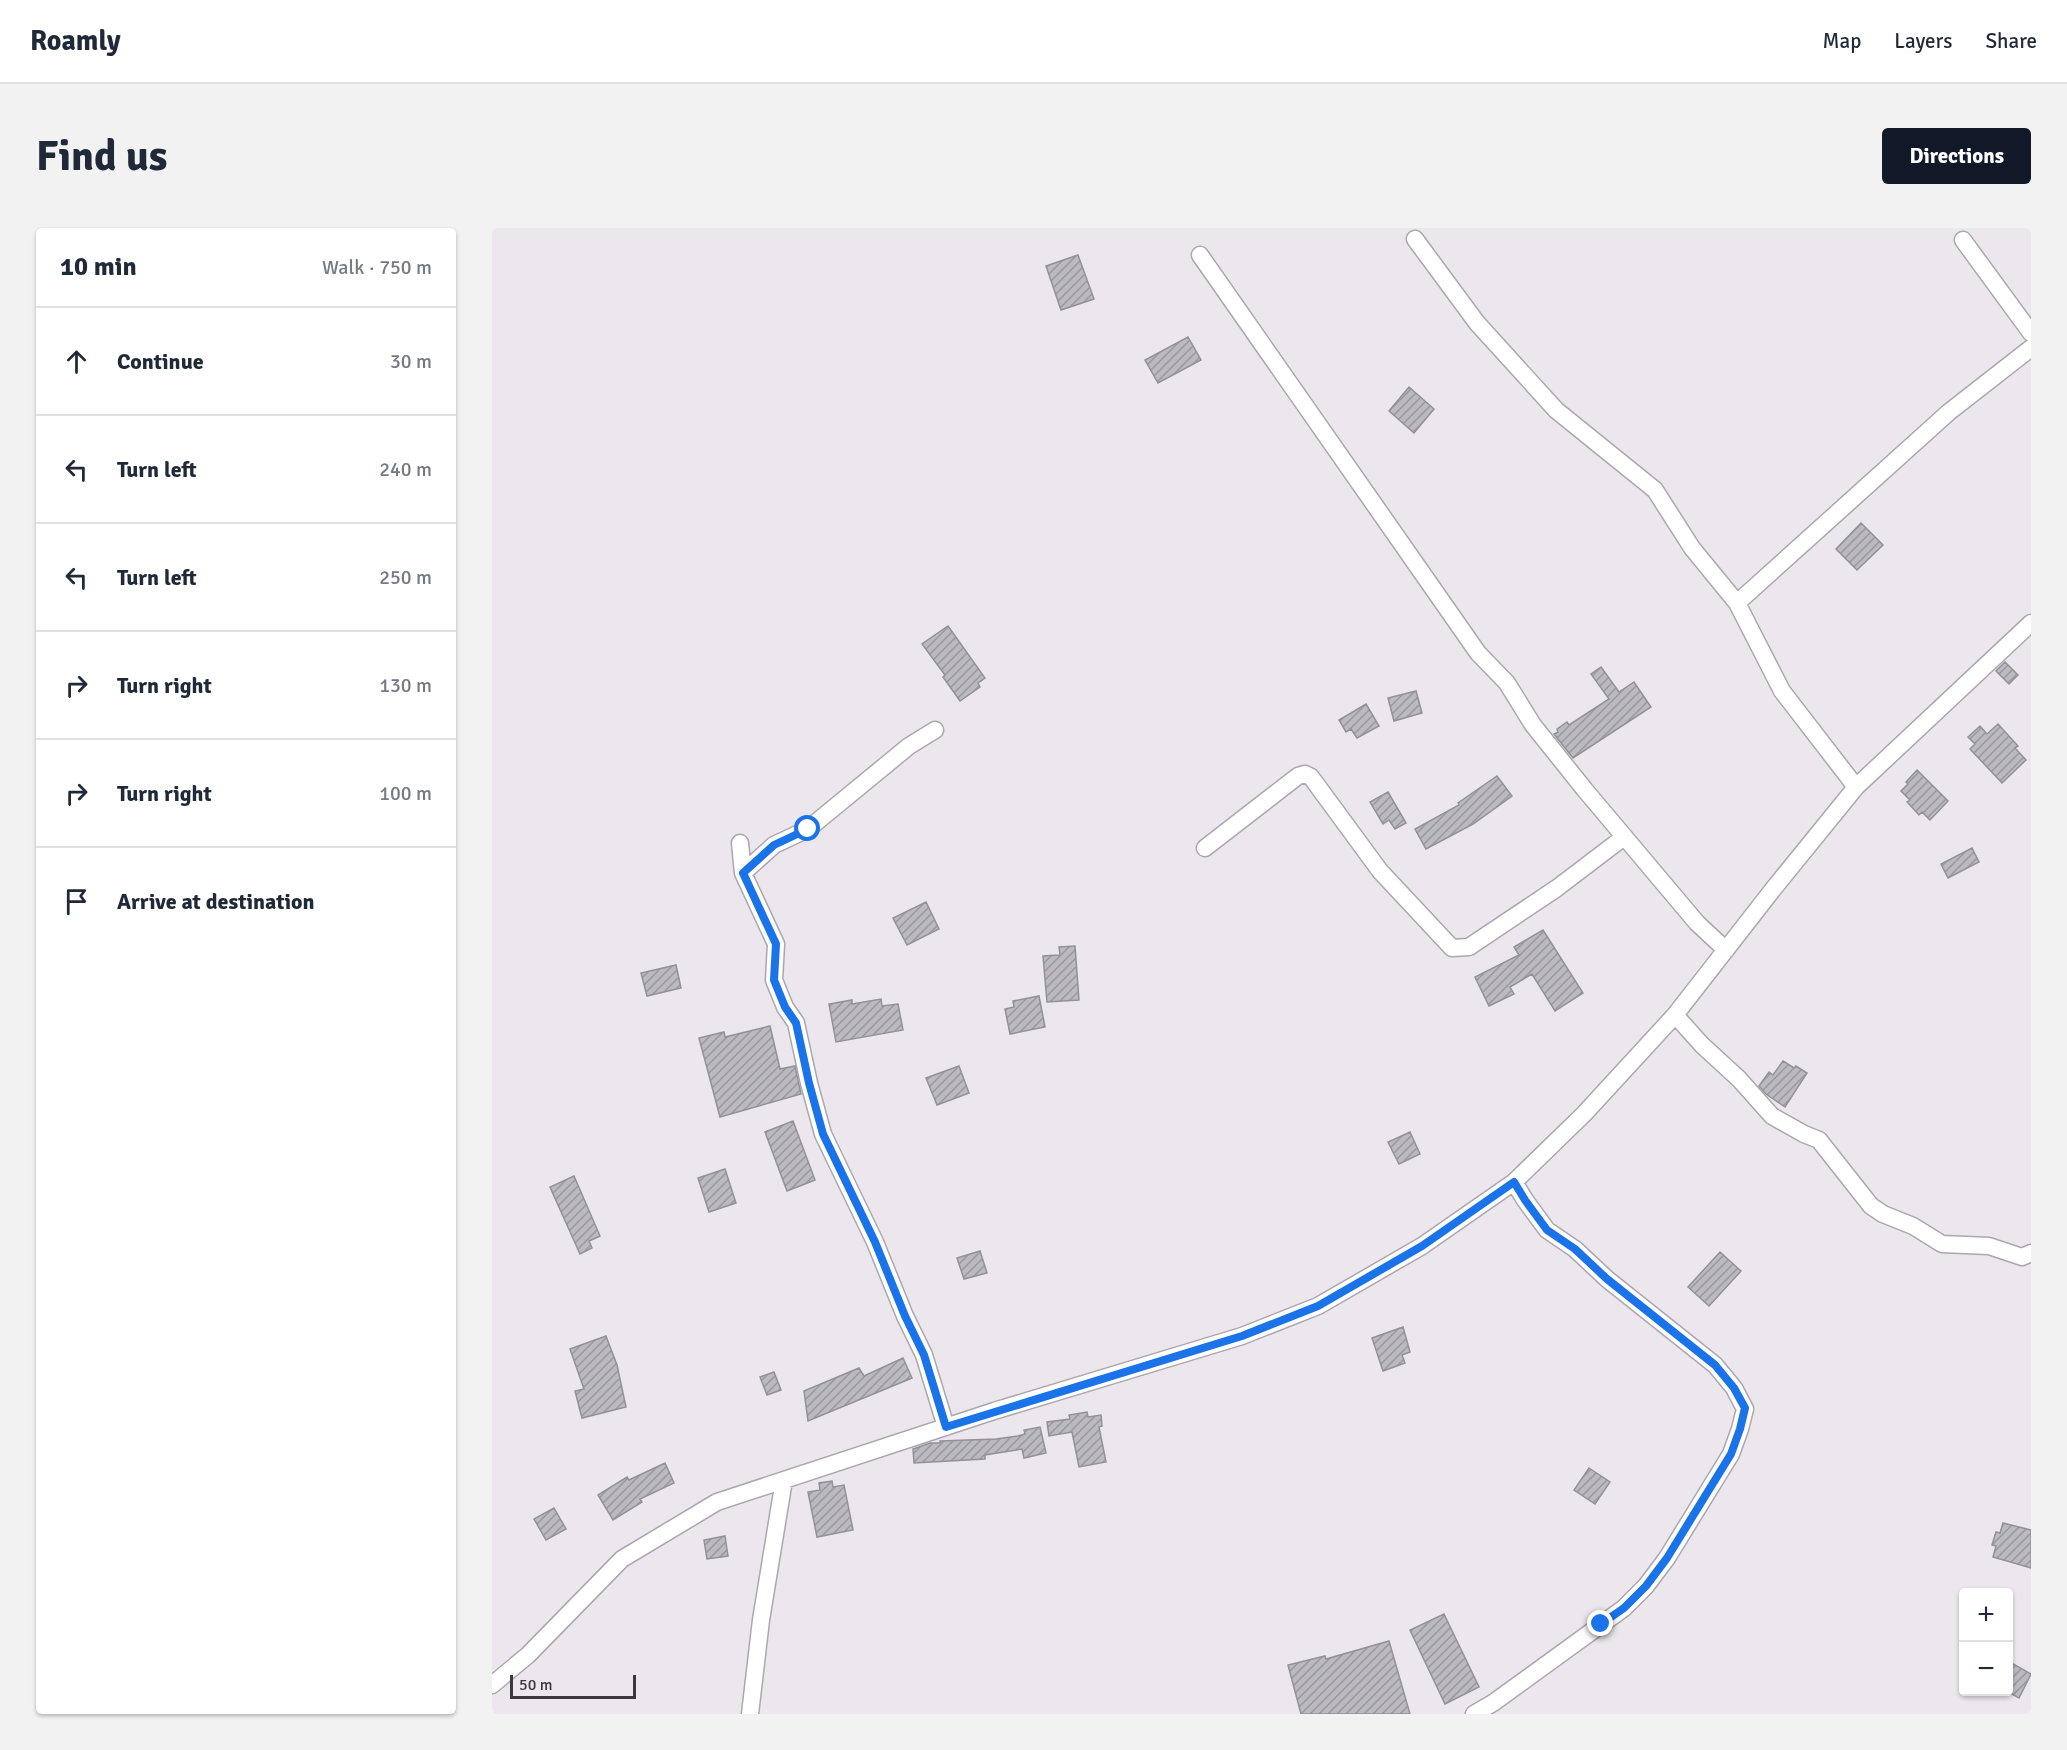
<!DOCTYPE html>
<html lang="en">
<head>
<meta charset="utf-8">
<style>
	:root { --surface:#fff; --page:#f2f2f3; --text:#1f2937; --muted:#747a83; --line:#e0e1e3; --accent:#111827 }
	body { margin:0; font-family:Signika,sans-serif; background:var(--page); color:var(--text) }
	.controls { position:absolute; right:18px; bottom:18px; display:grid; overflow:hidden; border-radius:6px; box-shadow:0 2px 4px #0004 }
	.controls button { width:54px; height:54px; display:grid; place-items:center; padding:0; border:0; border-bottom:2px solid var(--line); background:var(--surface); color:var(--text); font:30px sans-serif }
	.scale { position:absolute; left:18px; bottom:15px; width:126px; box-sizing:border-box; padding-left:6px; border:3px solid #3a383b; border-top:0; font-size:16px; line-height:21px; white-space:nowrap; color:#3a383b; -webkit-text-stroke:4px #ece7ed; paint-order:stroke }
	.stop { position:absolute; width:18px; height:18px; margin:-14px; border:4px solid #1a73e8; border-radius:50%; background:#fff }
	.stop.end { background:#1a73e8; border-color:#fff; box-shadow:0 2px 6px #0008 }
	.list { margin:0; padding:0; list-style:none }
	h2 { display:flex; justify-content:space-between; align-items:center; height:78px; margin:0; padding:0 24px; font-size:26px }
	h2 small { font-size:20px; font-weight:400; color:var(--muted) }
	.list li { display:grid; grid-template-columns:39px 1fr auto; gap:18px; align-items:center; box-sizing:border-box; height:108px; padding:0 24px; border-top:2px solid var(--line) }
	.list b { display:block; font-size:22px; white-space:nowrap }
	.list em { font-size:20px; font-style:normal; color:var(--muted) }
	.icon { flex:none; width:33px; height:33px; fill:none; stroke:currentColor; stroke-width:2; stroke-linecap:round; stroke-linejoin:round }
	.map { position:relative; flex:none; width:1539px; height:1486px; overflow:hidden; border-radius:6px }
	header { display:flex; align-items:center; gap:36px; box-sizing:border-box; height:84px; padding:0 30px; background:var(--surface); border-bottom:2px solid var(--line) }
	header strong { font-size:28px }
	nav { display:flex; gap:33px; margin-inline-start:auto; font-size:21px }
	.intro { display:flex; align-items:center; justify-content:space-between; box-sizing:border-box; height:144px; padding:0 36px }
	h1 { margin:0; font-size:42px }
	.button { padding:15px 27px; border-radius:6px; background:var(--accent); color:#fff; font-size:21px; font-weight:700 }
	main { display:flex; gap:36px; padding:0 36px }
	aside { flex:1; background:var(--surface); border-radius:6px; box-shadow:0 2px 4px #0004 }
	.map>svg:first-child { display:block }
	.building { fill:url(#building-hatch); stroke:#939198; stroke-width:1.5 }
	.lines { fill:none; stroke-linecap:round; stroke-linejoin:round }
	.minor-casing { stroke:#aca7ae; stroke-width:19 }
	.minor { stroke:#fff; stroke-width:16 }
	.route { stroke:#1a73e8; stroke-width:8 }
</style>
</head>
<body>
<header>
<strong>Roamly</strong>
<nav><a>Map</a><a>Layers</a><a>Share</a></nav>
</header>
<div class="intro"><h1>Find us</h1><a class="button">Directions</a></div>
<main>
<aside>
<h2>10 min<small>Walk · 750 m</small></h2>
<ul class="list">
<li><svg class="icon" aria-label="ahead" viewBox="0 0 24 24"><path d="M12 20V5M6 11l6-6 6 6"/></svg><div><b>Continue</b></div><em>30 m</em></li>
<li><svg class="icon" aria-label="left" viewBox="0 0 24 24"><path d="M17 20v-9H6M10 6l-5 5 5 5"/></svg><div><b>Turn left</b></div><em>240 m</em></li>
<li><svg class="icon" aria-label="left" viewBox="0 0 24 24"><path d="M17 20v-9H6M10 6l-5 5 5 5"/></svg><div><b>Turn left</b></div><em>250 m</em></li>
<li><svg class="icon" aria-label="right" viewBox="0 0 24 24"><path d="M7 20v-9h11M14 6l5 5-5 5"/></svg><div><b>Turn right</b></div><em>130 m</em></li>
<li><svg class="icon" aria-label="right" viewBox="0 0 24 24"><path d="M7 20v-9h11M14 6l5 5-5 5"/></svg><div><b>Turn right</b></div><em>100 m</em></li>
<li><svg class="icon" aria-label="arrive" viewBox="0 0 24 24"><path d="M6 21V4h12l-3 4 3 4H6"/></svg><div><b>Arrive at destination</b></div></li>
</ul>
</aside>
<div class="map">
<svg width="1539" height="1486" viewBox="0 0 1539 1486">
	<defs>
		<pattern id="building-hatch" width="6" height="6" patternUnits="userSpaceOnUse" patternTransform="scale(1.5)"><rect width="6" height="6" fill="#bcbac1"/><path d="M-1 1l2-2M0 6l6-6M5 7l2-2" fill="none" stroke="#9a989e"/></pattern>
	</defs>
	<rect width="100%" height="100%" fill="#ece7ed"/>
	<path class="building" d="M586 27 602 71 569 82 554 38Z
		M696 109 709 132 666 155 653 132Z
		M917 159 942 181 922 205 897 183Z
		M1369 295 1391 317 1365 342 1344 321Z
		M456 398 493 450 486 455 488 459 468 473 451 449 453 447 430 416Z
		M1513 434 1526 447 1517 456 1504 443Z
		M1109 439 1127 464 1142 454 1159 479 1081 530 1062 506 1066 504 1065 501 1075 494 1077 497 1117 471 1099 446Z
		M924 463 930 485 902 493 896 470Z
		M874 476 887 498 865 510 859 501 854 504 847 492Z
		M1506 496 1526 518 1523 520 1534 532 1510 555 1478 521 1483 516 1476 509 1488 498 1495 506Z
		M1425 542 1456 573 1438 592 1430 584 1427 587 1415 574 1418 572 1409 563 1416 556 1414 554Z
		M1005 548 1020 568 981 596 934 621 923 601 967 577 966 575Z
		M896 564 914 595 903 601 897 592 891 596 878 574Z
		M1480 620 1487 634 1456 650 1449 636Z
		M434 674 447 701 415 717 401 690Z
		M1051 702 1091 765 1063 783 1040 746 1018 759 1022 766 997 778 983 749 1027 727 1022 719Z
		M583 718 587 772 555 774 551 728 568 727 567 719Z
		M184 737 189 760 155 768 149 745Z
		M547 768 553 799 518 806 513 781 522 779 521 773Z
		M389 771 390 778 406 776 411 802 344 814 337 776 360 772V776Z
		M278 798 288 841 303 838 309 866 228 889 207 810 232 804 233 809Z
		M1291 833 1302 840 1304 838 1315 845 1293 879 1274 866 1267 858 1277 844 1281 847Z
		M467 838 477 865 445 877 434 850Z
		M301 893 323 952 295 963 273 904Z
		M918 904 928 926 907 936 896 914Z
		M233 941 244 975 217 984 206 950Z
		M82 948 108 1008 97 1013 100 1020 88 1026 58 959Z
		M488 1023 495 1045 472 1051 465 1030Z
		M1228 1024 1249 1043 1217 1078 1196 1059Z
		M911 1099 918 1124 910 1127 913 1135 891 1143 880 1110Z
		M114 1108 125 1137 134 1179 90 1190 83 1163 92 1161 78 1121Z
		M411 1130 420 1150 316 1193 312 1163 367 1140 372 1148Z
		M282 1144 289 1162 275 1167 268 1149Z
		M595 1184 596 1189 609 1187 610 1198 607 1199 614 1234 587 1239 580 1204 557 1208 555 1194 578 1191 577 1187Z
		M548 1199 554 1225 532 1230 530 1221 493 1227V1231L422 1235 421 1221 438 1215H448V1213L504 1211 526 1208 533 1206 532 1202Z
		M173 1235 182 1255 148 1271 150 1274 121 1292 106 1267 135 1249 137 1252Z
		M1097 1240 1118 1254 1103 1276 1082 1262Z
		M340 1253 341 1259 352 1257 361 1302 325 1309 316 1264 328 1262 327 1255Z
		M62 1280 74 1301 54 1312 42 1291Z
		M1511 1295 1539 1302V1340L1501 1329 1504 1318 1500 1317 1504 1304 1508 1305Z
		M233 1308 236 1328 215 1331 212 1312Z
		M952 1386 987 1459 953 1476 918 1402Z
		M897 1413 918 1486H809L796 1437 833 1428 834 1431Z
		M1516 1433 1539 1446 1527 1470 1516 1464Z"/>
	<g class="lines">
		<defs>
			<path id="minor" d="M923 11 985 95 1064 182 1163 262 1200 320 1245 375
				M1471 12 1539 105
				M708 27 986 425 1015 455 1041 497 1093 562 1205 695 1234 722
				M1364 559 1290 463 1245 375 1457 184 1539 120
				M248 615 251 645 284 716 282 752 293 779 304 795 317 855 331 906 383 1014 413 1088 432 1127 454 1199
				M713 620 806 548 813 546 819 549 888 643 960 720 977 719 1065 660 1132 609
				M251 645 282 617 316 601 417 518 443 502
				M1183 787 1210 817 1247 851 1280 888 1312 906 1327 912 1379 978 1391 986 1421 998 1450 1016 1497 1018 1530 1029 1539 1025
				M0 1457 36 1427 130 1331 225 1274 502 1183 750 1108 826 1078 930 1018 1022 954 1092 886 1183 787 1282 660 1364 559 1539 395
				M258 1486 269 1392 292 1252
				M982 1486 1001 1475 1132 1380 1154 1358 1175 1330 1239 1226 1248 1201 1253 1181 1242 1160 1223 1137 1115 1051 1083 1021 1055 1002 1033 972 1022 954"/>
		</defs>
		<use href="#minor" class="minor-casing"/>
		<use href="#minor" class="minor"/>
	</g>
	<g class="lines">
		<path class="route" d="M316 601 282 617 251 645 284 716 282 752 293 779 304 795 317 855 331 906 383 1014 413 1088 432 1127 454 1199 750 1108 826 1078 930 1018 1022 954 1033 972 1055 1002 1083 1021 1115 1051 1223 1137 1242 1160 1253 1180 1248 1201 1239 1226 1175 1330 1154 1358 1132 1380 1109 1396"/>
	</g>
</svg>
<div class="controls">
<button>+</button>
<button>−</button>
</div>
<div class="scale">50 m</div>
<div class="stop" style="left:316px;top:601px"></div>
<div class="stop end" style="left:1109px;top:1396px"></div>
</div>
</main>
</body>
</html>
